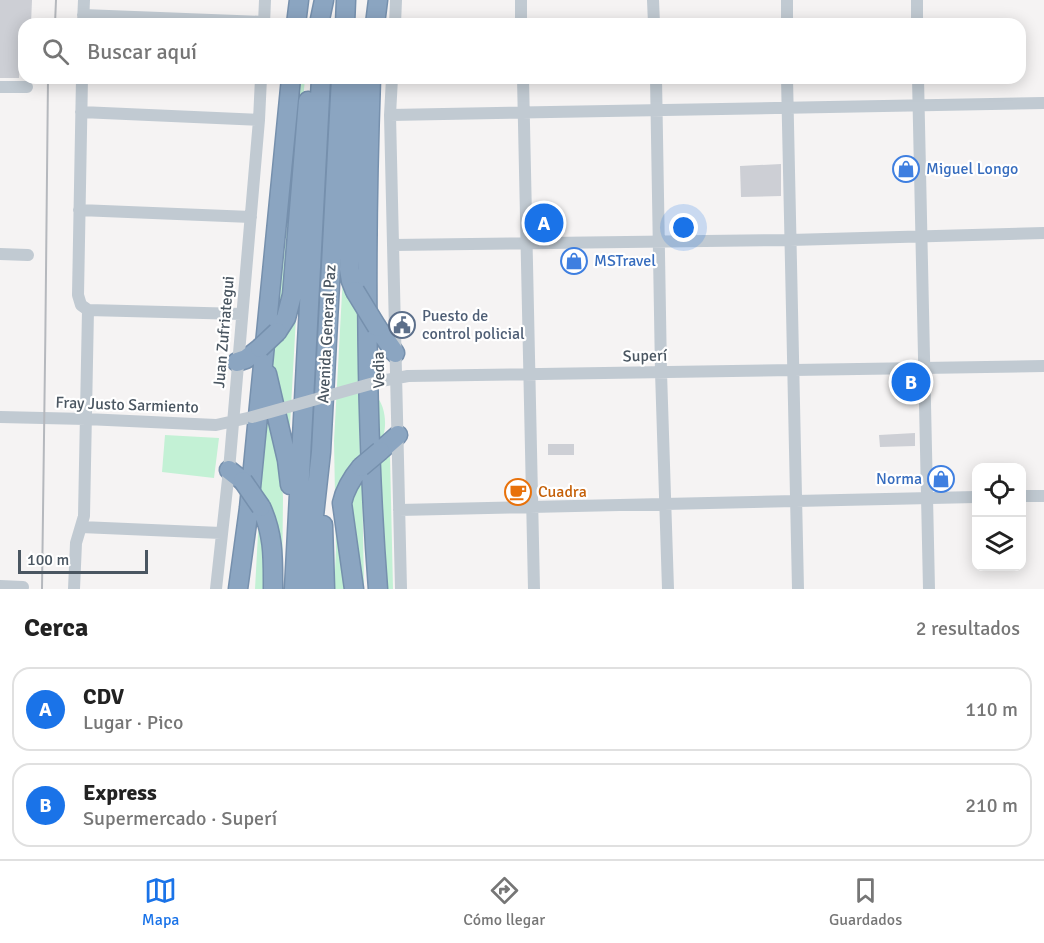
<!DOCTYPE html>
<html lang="es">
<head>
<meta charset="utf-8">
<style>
	:root { --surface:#fff; --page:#f2f2f2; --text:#222; --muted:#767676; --line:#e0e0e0; --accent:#1a73e8 }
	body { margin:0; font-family:Signika,sans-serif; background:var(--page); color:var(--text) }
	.controls { position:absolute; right:18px; bottom:18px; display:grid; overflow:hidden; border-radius:12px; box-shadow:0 3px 15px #0003 }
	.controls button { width:54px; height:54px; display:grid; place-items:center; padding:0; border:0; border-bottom:2px solid var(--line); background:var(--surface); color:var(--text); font:30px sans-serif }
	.scale { position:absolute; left:18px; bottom:15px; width:130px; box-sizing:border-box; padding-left:6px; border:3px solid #4a5661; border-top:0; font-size:16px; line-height:21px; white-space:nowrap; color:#4a5661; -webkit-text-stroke:4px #fff; paint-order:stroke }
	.you { position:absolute; left:684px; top:228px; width:21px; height:21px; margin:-15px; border:4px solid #fff; border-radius:50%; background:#1a73e8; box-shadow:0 0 0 9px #1a73e833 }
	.badge { display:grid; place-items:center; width:39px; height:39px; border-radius:50%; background:var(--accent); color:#fff; font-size:20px; font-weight:700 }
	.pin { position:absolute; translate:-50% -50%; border:3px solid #fff; box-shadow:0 2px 6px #0006 }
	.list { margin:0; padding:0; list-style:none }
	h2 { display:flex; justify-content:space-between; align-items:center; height:78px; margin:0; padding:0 24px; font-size:26px }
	h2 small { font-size:20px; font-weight:400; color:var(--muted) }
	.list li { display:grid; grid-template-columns:39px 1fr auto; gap:18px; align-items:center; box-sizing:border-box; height:84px; margin:0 12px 12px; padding:0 12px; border:2px solid var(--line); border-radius:18px }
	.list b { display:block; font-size:22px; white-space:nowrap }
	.list p { margin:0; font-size:20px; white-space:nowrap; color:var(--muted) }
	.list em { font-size:20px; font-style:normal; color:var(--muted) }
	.icon { flex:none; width:33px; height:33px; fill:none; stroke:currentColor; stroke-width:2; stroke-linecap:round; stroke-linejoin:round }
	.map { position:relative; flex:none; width:1044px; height:589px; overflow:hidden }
	.search { position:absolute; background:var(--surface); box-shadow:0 3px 15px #0003; left:18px; right:18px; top:18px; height:66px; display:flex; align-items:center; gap:15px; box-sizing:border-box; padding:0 21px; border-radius:18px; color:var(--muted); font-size:22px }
	.sheet { height:270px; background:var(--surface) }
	nav { display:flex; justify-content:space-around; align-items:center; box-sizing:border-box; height:84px; border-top:2px solid var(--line); background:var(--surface); font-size:16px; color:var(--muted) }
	nav a { display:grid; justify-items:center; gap:3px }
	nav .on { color:var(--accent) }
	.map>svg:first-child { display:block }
	.green { fill:#c3f1d5 }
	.building { fill:#cdcfd5 }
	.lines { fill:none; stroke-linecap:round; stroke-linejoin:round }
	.highway-casing { stroke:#7690ad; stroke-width:21 }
	.minor { stroke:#c1cad2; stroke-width:12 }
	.highway { stroke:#8ba5c1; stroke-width:18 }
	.rail { stroke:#b5b8bd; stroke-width:2 }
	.highway-bridge-casing { stroke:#7690ad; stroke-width:21; stroke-linecap:butt }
	.minor-bridge { stroke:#c1cad2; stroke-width:12 }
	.highway-bridge { stroke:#8ba5c1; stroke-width:18 }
	.labels { text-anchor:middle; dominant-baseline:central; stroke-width:4.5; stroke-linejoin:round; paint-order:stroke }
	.shop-label { font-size:16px; fill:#366cbe; stroke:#fff; text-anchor:start }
	.service-label { font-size:16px; fill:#4e5e75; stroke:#fff; text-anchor:start }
	.street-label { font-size:16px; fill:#4a5661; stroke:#fff }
	.food-label { font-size:16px; fill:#c56008; stroke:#fff; text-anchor:start }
</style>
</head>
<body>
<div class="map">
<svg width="1044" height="589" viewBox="0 0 1044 589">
	<rect width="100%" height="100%" fill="#f5f3f3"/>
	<path class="green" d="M299 78H305L288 274 277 323 291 188Z
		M344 256 359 307 360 462 348 474 349 589H334L336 550 334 441Z
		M297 299 289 443C284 418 266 363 275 341 280 326 290 312 297 299Z
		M376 396C387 407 388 433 379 445Z
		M265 404 281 459 283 498 282 589 258 496Z
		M165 435 219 438 214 478 162 472Z
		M389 453 390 455 393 589H386L379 459Z
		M362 474 364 589H359L348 502Z
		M259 515 269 589H255Z"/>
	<path class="building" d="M0 0H32L31 24H24V60H20L19 78H0Z
		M781 164V196L741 197 740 166Z
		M536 218H553L552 232H541L536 229Z
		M915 433V446L880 447 879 435Z
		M548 444H574V455H548Z"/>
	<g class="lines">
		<defs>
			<path id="highway" d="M296 24 299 0
				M319 24 324 0
				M345 24 346 0
				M375 24 378 0
				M371 78C365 248 365 419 378 589
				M355 291 351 281 349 269 356 78
				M377 327 395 353
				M277 332 286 318 292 295 308 101
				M237 362 246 359 260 348
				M267 374 287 460 290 485
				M380 451 398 435
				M229 470 243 481
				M261 507C274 535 273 559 273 589
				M323 525 325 589
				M238 589 249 508 291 78
				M294 589 321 78
				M310 589 312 534 321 452 341 78
				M354 589 342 503C345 489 351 479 361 467"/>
		</defs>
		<use href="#highway" class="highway-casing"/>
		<path class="minor" d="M521 0V24
			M653 0 654 24
			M917 0V24
			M83 15 264 22
			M83 24 84 0
			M264 24 265 0
			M395 24 396 0
			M787 24V0
			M82 78 78 295 81 305 88 310
			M392 78 390 115 401 589
			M523 78 534 589
			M656 78 661 372 668 589
			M787 78 798 589
			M918 78 929 589
			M0 87H27
			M81 112 259 120
			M390 115 1044 103
			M79 210 251 217
			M393 245 790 240 1044 233
			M0 254 28 255
			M88 310 242 314
			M381 381 408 376 1044 366
			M0 417 86 419 216 425 252 417
			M1022 496H1044
			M399 510 976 497
			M81 527 221 533
			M0 586 23 587
			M74 589 76 543 84 516 88 310
			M216 589 229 470 259 120 261 78"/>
		<use href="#highway" class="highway"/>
		<path class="rail" d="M55 24 56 0
			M42 589C45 419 46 248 48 78"/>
		<defs>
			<path id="highway-bridge" d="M355 291 377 327
				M260 348 277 332
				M361 467 380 451
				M243 481 261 507"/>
		</defs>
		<use href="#highway-bridge" class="highway-bridge-casing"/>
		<path class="minor-bridge" d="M252 417 381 381"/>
		<use href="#highway-bridge" class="highway-bridge"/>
	</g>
	<defs>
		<symbol id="shop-ring" viewBox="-11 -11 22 22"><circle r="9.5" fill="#fff" stroke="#3f7fe0" stroke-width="1.5"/><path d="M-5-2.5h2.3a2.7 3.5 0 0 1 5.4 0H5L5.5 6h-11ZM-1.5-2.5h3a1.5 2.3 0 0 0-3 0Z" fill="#3f7fe0"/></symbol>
		<symbol id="civic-ring" viewBox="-11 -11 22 22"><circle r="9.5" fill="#fff" stroke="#5c6f8a" stroke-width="1.5"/><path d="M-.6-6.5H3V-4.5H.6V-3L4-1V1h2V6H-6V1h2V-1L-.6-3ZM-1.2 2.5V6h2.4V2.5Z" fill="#5c6f8a"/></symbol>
		<symbol id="cafe-ring" viewBox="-11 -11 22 22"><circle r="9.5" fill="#fff" stroke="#e8710a" stroke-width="1.5"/><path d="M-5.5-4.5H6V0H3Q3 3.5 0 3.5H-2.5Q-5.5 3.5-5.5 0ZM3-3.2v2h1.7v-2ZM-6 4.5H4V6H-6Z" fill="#e8710a"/></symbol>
	</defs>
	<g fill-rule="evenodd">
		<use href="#shop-ring" x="891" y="154" width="30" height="30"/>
		<use href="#shop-ring" x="559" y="246" width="30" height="30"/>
		<use href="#civic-ring" x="387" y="310" width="30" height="30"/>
		<use href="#shop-ring" x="926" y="464" width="30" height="30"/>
		<use href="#cafe-ring" x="503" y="477" width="30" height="30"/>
	</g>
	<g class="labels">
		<g class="shop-label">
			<text x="926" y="169">Miguel Longo</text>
			<text x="594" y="261">MSTravel</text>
			<text x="922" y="479" text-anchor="end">Norma</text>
		</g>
		<g class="service-label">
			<text x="422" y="316">Puesto de<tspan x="422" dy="18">control policial</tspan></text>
		</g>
		<g class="street-label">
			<text transform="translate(224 332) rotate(-85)">Juan Zufriategui</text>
			<text transform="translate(327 334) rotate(-87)">Avenida General Paz</text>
			<text transform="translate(645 356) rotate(-1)">Superí</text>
			<text transform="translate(379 370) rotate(-91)">Vedia</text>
			<text transform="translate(127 405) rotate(2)">Fray Justo Sarmiento</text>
		</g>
		<g class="food-label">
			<text x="538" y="492">Cuadra</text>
		</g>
	</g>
</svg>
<div class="controls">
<button><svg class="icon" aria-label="locate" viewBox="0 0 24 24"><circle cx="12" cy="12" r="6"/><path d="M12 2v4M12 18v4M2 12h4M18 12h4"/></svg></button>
<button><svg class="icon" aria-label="layers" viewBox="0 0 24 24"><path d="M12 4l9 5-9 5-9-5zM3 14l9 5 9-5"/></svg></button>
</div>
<div class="scale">100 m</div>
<div class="you"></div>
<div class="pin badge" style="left:544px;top:223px">A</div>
<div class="pin badge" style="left:911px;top:382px">B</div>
<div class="search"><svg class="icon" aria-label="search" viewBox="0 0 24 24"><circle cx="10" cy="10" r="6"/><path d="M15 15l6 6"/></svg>Buscar aquí</div>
</div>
<section class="sheet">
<h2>Cerca<small>2 resultados</small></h2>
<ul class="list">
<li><span class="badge">A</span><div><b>CDV</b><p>Lugar · Pico</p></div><em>110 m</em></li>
<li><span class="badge">B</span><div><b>Express</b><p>Supermercado · Superí</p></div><em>210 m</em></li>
</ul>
</section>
<nav>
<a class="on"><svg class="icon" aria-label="map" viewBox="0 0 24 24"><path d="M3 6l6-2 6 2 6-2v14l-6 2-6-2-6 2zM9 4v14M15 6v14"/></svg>Mapa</a>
<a><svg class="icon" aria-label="directions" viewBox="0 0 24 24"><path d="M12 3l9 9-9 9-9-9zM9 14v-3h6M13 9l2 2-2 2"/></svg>Cómo llegar</a>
<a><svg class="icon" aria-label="saved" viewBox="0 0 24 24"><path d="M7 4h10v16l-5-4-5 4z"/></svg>Guardados</a>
</nav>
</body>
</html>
